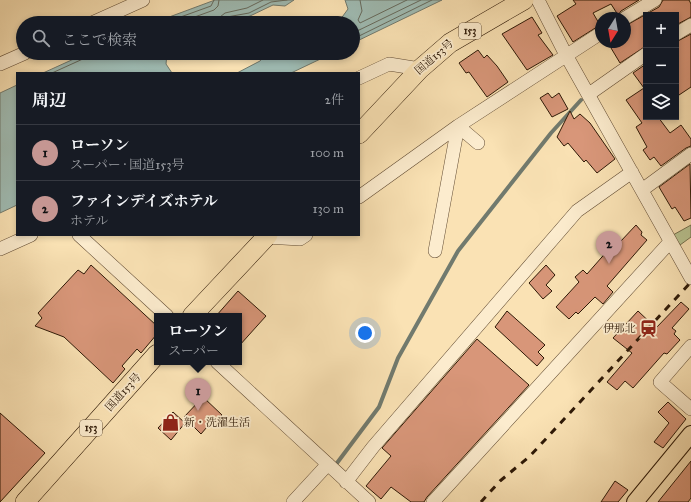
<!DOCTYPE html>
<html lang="ja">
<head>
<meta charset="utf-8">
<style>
	:root { --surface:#171b24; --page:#242831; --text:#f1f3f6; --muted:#9ea1a6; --line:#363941; --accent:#c59692 }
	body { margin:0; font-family:"IM FELL Great Primer","Noto Serif JP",serif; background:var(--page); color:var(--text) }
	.controls { position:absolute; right:12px; top:12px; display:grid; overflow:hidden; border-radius:0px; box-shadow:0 2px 6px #0003 }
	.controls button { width:36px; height:36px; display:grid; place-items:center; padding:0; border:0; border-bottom:1px solid var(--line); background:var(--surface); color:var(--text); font:20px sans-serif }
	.compass { position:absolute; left:595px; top:12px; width:36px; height:36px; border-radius:50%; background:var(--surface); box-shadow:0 2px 6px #0003; rotate:191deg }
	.you { position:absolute; left:365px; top:333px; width:14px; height:14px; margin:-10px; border:3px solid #fff; border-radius:50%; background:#1a73e8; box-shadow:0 0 0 6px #1a73e833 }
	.badge { display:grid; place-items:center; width:26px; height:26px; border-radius:50%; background:var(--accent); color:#111; font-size:13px; font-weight:700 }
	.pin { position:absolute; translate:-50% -33px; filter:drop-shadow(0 1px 2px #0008) }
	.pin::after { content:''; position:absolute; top:21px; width:14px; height:12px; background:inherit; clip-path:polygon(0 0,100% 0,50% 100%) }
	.popup { position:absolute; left:154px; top:313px; width:88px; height:52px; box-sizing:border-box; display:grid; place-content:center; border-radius:0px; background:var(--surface); filter:drop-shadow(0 1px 3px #0005); font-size:13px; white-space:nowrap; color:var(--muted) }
	.popup b { font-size:15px; color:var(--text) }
	.popup::after { content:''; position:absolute; left:50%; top:100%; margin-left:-8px; border:8px solid transparent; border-top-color:var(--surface) }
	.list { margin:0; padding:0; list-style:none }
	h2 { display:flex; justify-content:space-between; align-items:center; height:52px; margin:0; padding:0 16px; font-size:17px }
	h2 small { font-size:13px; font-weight:400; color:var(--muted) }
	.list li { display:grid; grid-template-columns:26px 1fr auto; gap:12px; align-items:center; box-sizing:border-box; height:56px; padding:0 16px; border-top:1px solid var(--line) }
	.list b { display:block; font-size:15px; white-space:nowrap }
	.list p { margin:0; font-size:13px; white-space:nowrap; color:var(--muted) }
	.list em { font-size:13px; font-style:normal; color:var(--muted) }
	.icon { flex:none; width:22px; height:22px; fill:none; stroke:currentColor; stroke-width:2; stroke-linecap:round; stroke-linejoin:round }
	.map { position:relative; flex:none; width:691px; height:502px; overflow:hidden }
	.search { position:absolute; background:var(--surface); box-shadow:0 2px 6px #0003; left:16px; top:16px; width:344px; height:44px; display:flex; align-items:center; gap:10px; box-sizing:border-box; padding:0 14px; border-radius:22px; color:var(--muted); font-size:15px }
	.panel { position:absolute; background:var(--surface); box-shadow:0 2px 6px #0003; left:16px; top:72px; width:344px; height:164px; border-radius:0px }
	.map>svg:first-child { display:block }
	.green { fill:#b9c491; stroke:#736e4c }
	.water { fill:#9fbcb4; stroke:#717a6e }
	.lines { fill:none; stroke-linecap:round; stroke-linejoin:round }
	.shore { stroke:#666a5d; stroke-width:1 }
	.stream { stroke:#717a6e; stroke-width:4 }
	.building { fill:#d89679; stroke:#2d1806 }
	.minor-casing { stroke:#604a32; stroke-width:14 }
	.major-casing { stroke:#2d1806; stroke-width:18 }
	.highway-casing { stroke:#2d1806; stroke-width:20 }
	.minor { stroke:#fcecce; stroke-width:13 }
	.major { stroke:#fae2b4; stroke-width:16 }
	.highway { stroke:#fae2b4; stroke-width:19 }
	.rail { stroke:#2d1806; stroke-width:3; stroke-dasharray:7 7; stroke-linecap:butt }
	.labels { text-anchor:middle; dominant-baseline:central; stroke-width:3.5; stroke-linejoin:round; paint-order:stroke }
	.shield { fill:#fcecce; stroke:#6b5842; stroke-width:1 }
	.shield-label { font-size:10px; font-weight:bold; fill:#2d1806 }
	.street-label { font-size:11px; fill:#2d1806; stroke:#fcecce }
	.poi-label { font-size:11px; fill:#2d1806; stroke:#fcecce; text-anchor:end }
</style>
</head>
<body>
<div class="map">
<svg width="691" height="502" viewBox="0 0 691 502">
	<rect width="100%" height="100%" fill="#fae2b4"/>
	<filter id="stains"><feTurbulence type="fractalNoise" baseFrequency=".005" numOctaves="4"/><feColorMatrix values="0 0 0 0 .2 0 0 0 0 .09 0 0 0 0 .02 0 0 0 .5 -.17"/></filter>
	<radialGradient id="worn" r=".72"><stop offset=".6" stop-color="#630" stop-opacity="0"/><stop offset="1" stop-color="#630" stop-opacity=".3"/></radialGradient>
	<path class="green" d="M691 225V237L680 245 673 235Z"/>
	<path class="water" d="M215 0H294L285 6 273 5 250 16 225 23H153Z
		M345 0H442L353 43V23H334L340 20 348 9Z
		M87 53H167L166 64 172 73H43Z
		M267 53H333L291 73H237L260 61Z
		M17 85V205L0 213V93Z"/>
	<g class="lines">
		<path class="shore" d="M360 0 362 11 358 20 360 23 407 0
			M164 23 211 6 214 0
			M178 23 214 10 218 6 219 0
			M219 23 220 17 225 13 247 8 263 0
			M224 23 227 17 249 13 271 2 287 0
			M353 33 421 0
			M353 39 432 0
			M52 73 85 58 87 53"/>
		<path class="stream" d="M337 463 379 407 398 358 458 251 551 133 581 100"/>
	</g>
	<path class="building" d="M573 0H639L621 11 618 15 611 4 593 13 600 25 573 42 557 16 576 4Z
		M663 0H689L691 4V17L676 25V15H646V46L620 63 611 48 621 42H625V26L659 7Z
		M532 17 542 33 538 35 553 55 527 70 502 34Z
		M691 34V87L676 97V42Z
		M478 50 484 58 487 55 497 66 508 82 487 97 469 72 466 73 459 63Z
		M646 64V117H658L670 133 681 125 691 139V146L686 148 661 166 654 157 650 160 643 150 647 147 636 127 642 123 626 100 644 88 633 73Z
		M548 93 552 98 559 93 568 109 552 117 540 98Z
		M570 111 574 119 580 114 590 123 615 159 597 173 586 160 584 162 568 143 564 146 557 137Z
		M690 164 691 218 684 221 675 207 672 209 659 187Z
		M636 225 642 232 641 235 647 240 607 286 613 292 603 304 595 297 578 314 576 312 569 319 556 307 579 282 575 277 583 270 587 274 616 241 620 242Z
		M91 265 157 326V334L141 353 137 349 122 366 125 369 113 383 64 337 35 326 42 318 38 313 78 270 84 274Z
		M546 265 555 275 546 285 552 291 543 299 529 283Z
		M238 291 266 316 239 346V316H216Z
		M681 302 689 309 672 328 676 331 674 334 680 340 667 354 664 353 633 388 625 381 617 390 607 382 632 353 613 338 638 311 656 328Z
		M507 311 545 345 538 352 544 358 537 366 495 327Z
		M477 339 529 385 427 497 424 502H411L391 487 381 499 366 486 391 456 382 448Z
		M203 397 222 415 216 421 213 420 201 434 184 417Z
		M668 402 686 419 663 448 654 442 669 423 658 412Z
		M173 412 185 423 171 440 158 428Z
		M0 413 45 453 0 502Z
		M691 461V498L688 502H658Z
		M615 481 628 490 618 502H601Z"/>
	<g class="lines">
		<defs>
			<path id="minor" d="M538 0 566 55 691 278
				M625 18 655 0
				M92 23 143 0
				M676 34 691 25
				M0 64 25 53
				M359 78 389 64 420 69
				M589 94 646 54
				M642 190 691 154
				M359 197 458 126 601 33
				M79 235 167 316
				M266 237 300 239 306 235
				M0 249 31 235
				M435 251 458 126 478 143
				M691 346 660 382 691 409
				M217 362 369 502
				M346 482 373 447 577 211 632 172
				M293 502 328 464
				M433 502 670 242"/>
			<path id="major" d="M635 502 691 434"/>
			<path id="highway" d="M359 134 420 69 450 43 524 0
				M192 316 268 235
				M25 502 157 354"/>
		</defs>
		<use href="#minor" class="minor-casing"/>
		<use href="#major" class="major-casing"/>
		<use href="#highway" class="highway-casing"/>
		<use href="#minor" class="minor"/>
		<use href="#major" class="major"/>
		<use href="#highway" class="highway"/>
		<path class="rail" d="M481 502 500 481 530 456 691 282"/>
	</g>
	<defs>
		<symbol id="station-bare" viewBox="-9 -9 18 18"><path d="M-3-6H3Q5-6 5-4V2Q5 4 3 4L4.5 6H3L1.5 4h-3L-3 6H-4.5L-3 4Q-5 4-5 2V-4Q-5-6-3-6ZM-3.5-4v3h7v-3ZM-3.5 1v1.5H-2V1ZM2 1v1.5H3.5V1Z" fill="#8f2418" stroke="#fcecce" stroke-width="2.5" paint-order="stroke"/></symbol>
		<symbol id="shop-bare" viewBox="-9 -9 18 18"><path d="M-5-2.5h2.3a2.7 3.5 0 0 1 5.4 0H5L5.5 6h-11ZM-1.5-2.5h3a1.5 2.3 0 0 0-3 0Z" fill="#8f2418" stroke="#fcecce" stroke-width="2.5" paint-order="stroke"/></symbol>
	</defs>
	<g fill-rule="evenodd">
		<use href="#station-bare" x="636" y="316" width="25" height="25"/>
		<use href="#shop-bare" x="158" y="410" width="25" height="25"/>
	</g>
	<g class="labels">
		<g class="shield">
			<rect x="459" y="23" width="22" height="16" rx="3"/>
			<rect x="80" y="420" width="22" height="16" rx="3"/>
		</g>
		<g class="shield-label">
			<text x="470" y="31">153</text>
			<text x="91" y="428">153</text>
		</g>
		<g class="street-label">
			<text transform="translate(434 57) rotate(-41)">国道153号</text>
			<text transform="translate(123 392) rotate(-48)">国道153号</text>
		</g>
		<g class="poi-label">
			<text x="636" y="328">伊那北</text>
			<text x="184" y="422" text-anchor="start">新・洗濯生活</text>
		</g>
	</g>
	<rect width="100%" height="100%" filter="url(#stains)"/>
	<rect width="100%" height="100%" fill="url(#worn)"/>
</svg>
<div class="controls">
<button>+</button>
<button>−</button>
<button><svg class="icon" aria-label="layers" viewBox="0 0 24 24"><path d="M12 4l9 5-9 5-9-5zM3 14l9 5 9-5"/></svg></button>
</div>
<svg class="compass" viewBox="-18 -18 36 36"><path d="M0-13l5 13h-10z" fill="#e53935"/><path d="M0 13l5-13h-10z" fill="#9ea1a6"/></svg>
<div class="you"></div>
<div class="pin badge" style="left:198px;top:411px">1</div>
<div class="popup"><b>ローソン</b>スーパー</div>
<div class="pin badge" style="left:609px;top:264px">2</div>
<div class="search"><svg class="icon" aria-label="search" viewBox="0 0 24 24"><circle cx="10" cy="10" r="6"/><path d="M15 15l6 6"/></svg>ここで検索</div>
<section class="panel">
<h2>周辺<small>2件</small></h2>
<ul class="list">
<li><span class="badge">1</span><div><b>ローソン</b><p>スーパー · 国道153号</p></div><em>100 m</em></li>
<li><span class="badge">2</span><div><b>ファインデイズホテル</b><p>ホテル</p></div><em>130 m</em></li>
</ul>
</section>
</div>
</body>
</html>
